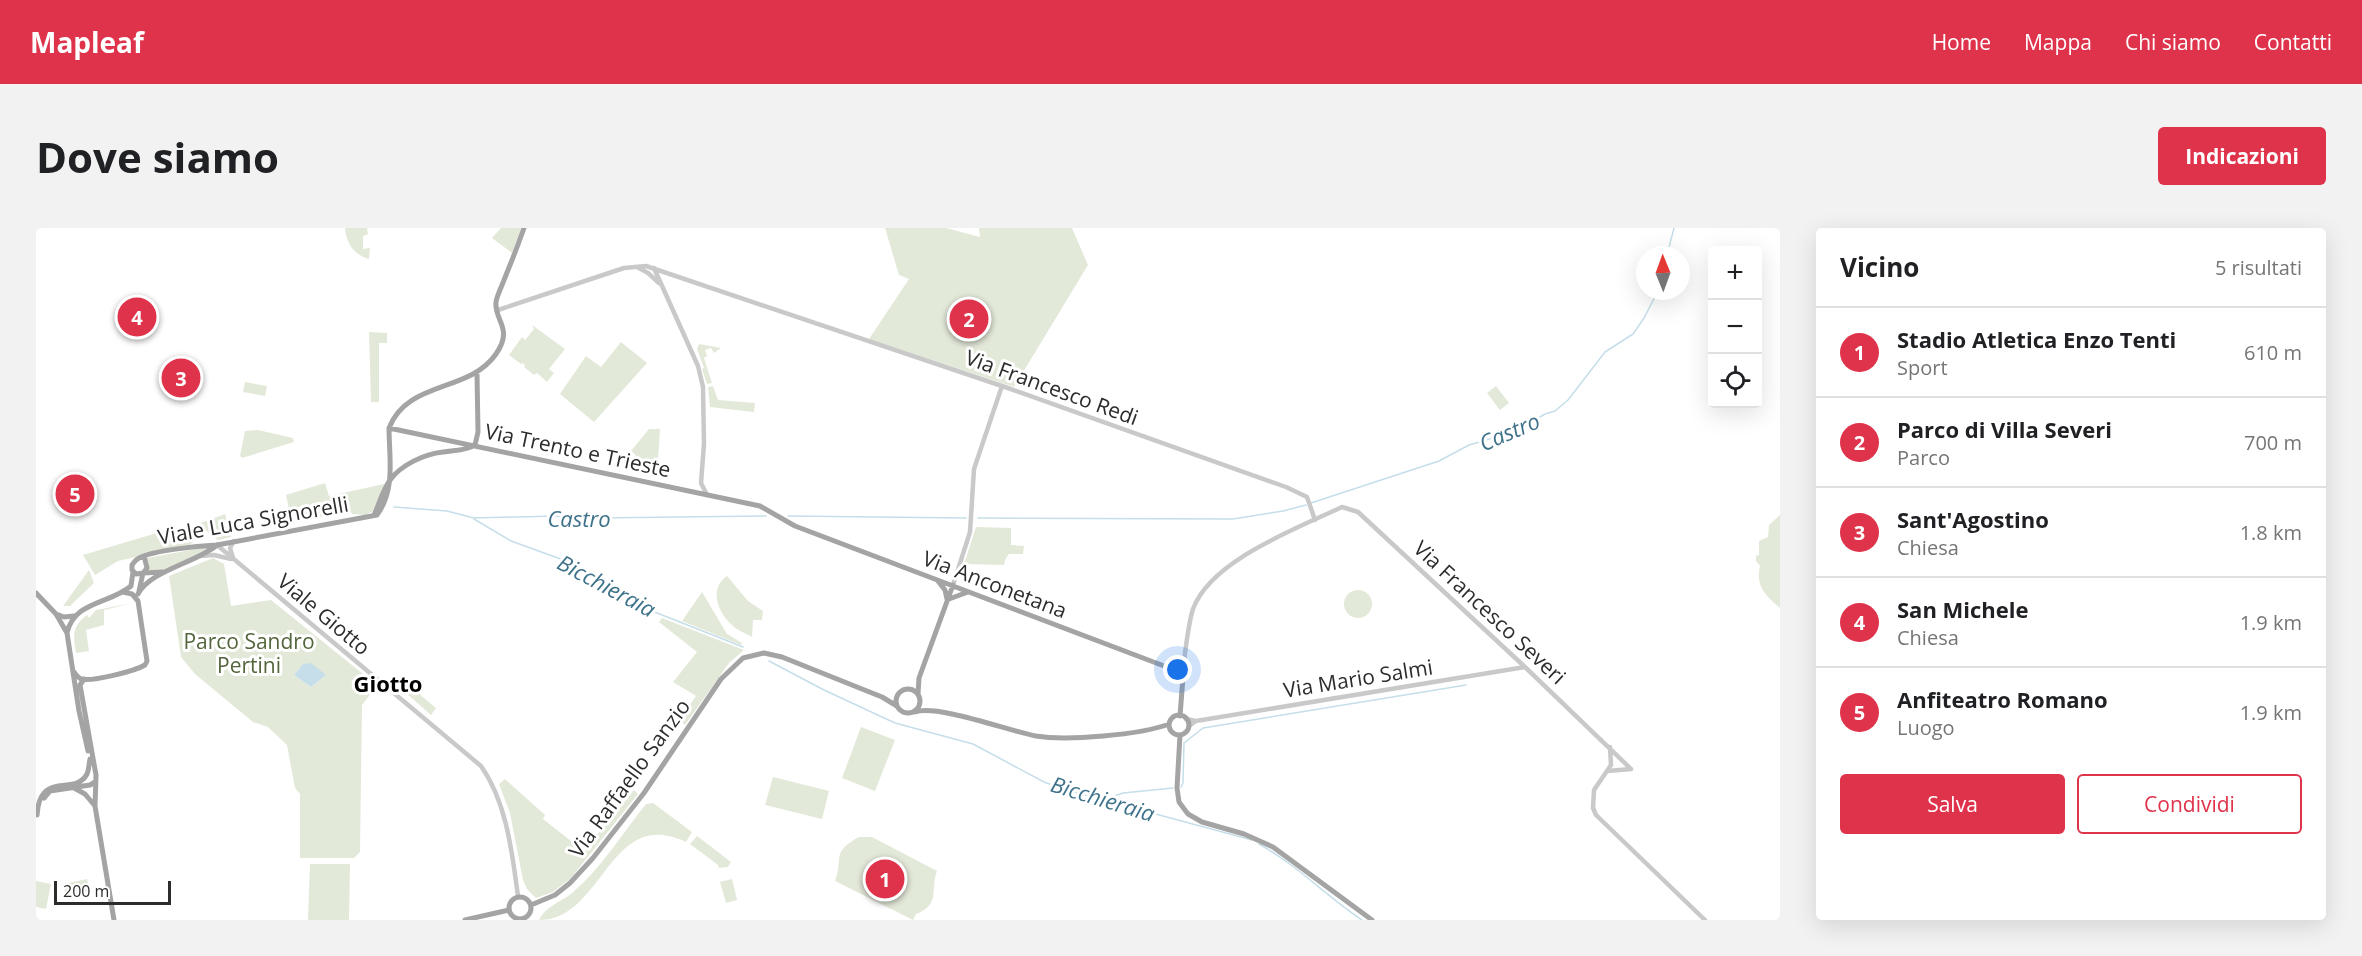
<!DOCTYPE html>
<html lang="it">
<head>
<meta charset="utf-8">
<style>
	:root { --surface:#fff; --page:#f2f2f2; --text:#202124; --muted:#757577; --line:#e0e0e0; --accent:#df324b }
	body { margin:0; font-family:"Open Sans",sans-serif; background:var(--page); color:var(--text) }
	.controls { position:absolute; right:18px; top:18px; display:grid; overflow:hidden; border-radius:6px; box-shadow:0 6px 24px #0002 }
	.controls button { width:54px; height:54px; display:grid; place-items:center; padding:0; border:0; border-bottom:2px solid var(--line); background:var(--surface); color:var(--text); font:30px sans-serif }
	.compass { position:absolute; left:1600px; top:18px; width:54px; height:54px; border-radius:50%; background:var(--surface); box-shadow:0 6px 24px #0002; rotate:359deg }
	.scale { position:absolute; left:18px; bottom:15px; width:117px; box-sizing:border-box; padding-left:6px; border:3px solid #2c2c2c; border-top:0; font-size:16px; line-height:21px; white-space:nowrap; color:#2c2c2c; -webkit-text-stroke:4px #fff; paint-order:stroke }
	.you { position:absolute; left:1142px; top:442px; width:21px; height:21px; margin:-15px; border:4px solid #fff; border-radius:50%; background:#1a73e8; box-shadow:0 0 0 9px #1a73e833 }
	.badge { display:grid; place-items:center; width:39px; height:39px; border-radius:50%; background:var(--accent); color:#fff; font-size:20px; font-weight:700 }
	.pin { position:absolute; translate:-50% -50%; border:3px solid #fff; box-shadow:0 2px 6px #0006 }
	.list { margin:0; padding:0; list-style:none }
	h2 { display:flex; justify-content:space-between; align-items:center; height:78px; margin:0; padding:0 24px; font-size:26px }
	h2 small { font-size:20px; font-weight:400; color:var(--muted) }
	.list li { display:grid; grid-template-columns:39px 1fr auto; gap:18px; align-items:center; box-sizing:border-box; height:90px; padding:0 24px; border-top:2px solid var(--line) }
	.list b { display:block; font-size:22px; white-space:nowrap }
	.list p { margin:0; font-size:20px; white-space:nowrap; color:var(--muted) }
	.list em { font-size:20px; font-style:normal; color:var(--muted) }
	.actions { display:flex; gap:12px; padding:18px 24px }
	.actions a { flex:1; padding:14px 0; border:2px solid var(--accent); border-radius:6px; text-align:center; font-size:21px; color:var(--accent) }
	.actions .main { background:var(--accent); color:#fff }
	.icon { flex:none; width:33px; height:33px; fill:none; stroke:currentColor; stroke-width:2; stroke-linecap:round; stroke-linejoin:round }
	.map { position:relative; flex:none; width:1744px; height:692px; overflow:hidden; border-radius:6px }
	header { display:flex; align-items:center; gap:36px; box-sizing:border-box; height:84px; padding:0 30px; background:var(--accent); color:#fff }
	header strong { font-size:28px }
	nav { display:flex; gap:33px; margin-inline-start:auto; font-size:21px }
	.intro { display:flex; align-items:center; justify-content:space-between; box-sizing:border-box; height:144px; padding:0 36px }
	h1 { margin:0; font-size:42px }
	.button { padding:15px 27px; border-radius:6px; background:var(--accent); color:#fff; font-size:21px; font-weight:700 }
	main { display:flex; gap:36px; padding:0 36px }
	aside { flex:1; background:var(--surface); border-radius:6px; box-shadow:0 6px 24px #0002 }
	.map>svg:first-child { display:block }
	.green { fill:#e3e9d9; fill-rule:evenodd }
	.water { fill:#c5dee9 }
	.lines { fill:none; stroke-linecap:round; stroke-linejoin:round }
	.stream { stroke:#c5dee9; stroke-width:1.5 }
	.minor { stroke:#c9c9c9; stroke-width:4.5 }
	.major { stroke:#a4a4a4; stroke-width:5 }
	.labels { text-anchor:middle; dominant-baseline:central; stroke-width:6; stroke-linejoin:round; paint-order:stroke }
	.street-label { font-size:21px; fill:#2c2c2c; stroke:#fff }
	.park-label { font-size:21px; fill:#52653b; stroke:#fff }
	.water-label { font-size:22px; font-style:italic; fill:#3d728a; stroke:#fff }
	.neighbourhood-label { font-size:22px; font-weight:bold; fill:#000; stroke:#fff }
</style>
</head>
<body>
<header>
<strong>Mapleaf</strong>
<nav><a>Home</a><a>Mappa</a><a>Chi siamo</a><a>Contatti</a></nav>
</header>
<div class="intro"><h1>Dove siamo</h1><a class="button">Indicazioni</a></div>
<main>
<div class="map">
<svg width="1744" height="692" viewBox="0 0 1744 692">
	<rect width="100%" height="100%" fill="#fff"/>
	<path class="green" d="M309 0H331L332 6 327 8V21L334 20 333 31C318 27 310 15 309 0Z
		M465 0H485L476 25 456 10Z
		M849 0H910L944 9 943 0H1036L1052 37 978 159 833 111 873 51 863 47Z
		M496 97 529 121 513 141 518 145 511 154 501 145 498 147 488 139 489 138 487 135 485 136 473 127 486 109 489 112 498 101Z
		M333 104 351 105V115H343V174H335Z
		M585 114 611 135 558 194 524 166 550 128 565 139Z
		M663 116 685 120 678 125 675 120 669 122 671 128 668 130 676 155 671 156 666 141 668 140 661 121Z
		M209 154 231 158 229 168 207 164Z
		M677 158 682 172 719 175 718 184 674 179 672 159Z
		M1460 158 1473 175 1464 182 1451 165Z
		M613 201H624L622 232 608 231 607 234 595 223Z
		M222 202 257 210 258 214 206 230 204 228 209 203Z
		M289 255 293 268 348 256V259L336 284 329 287 316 286 315 284 283 289 282 286 279 287 280 290 270 292 268 278 253 281 250 267Z
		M189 286 195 309 182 312 162 296Z
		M1744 287V380C1730 368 1719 358 1724 338L1720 333V328L1723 327V313L1732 309 1733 297Z
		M148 299 158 307V313L154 317 82 333 59 347 47 327 124 304Z
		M940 299 975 300V317L988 318 987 326H973L969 332 968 337 928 336Z
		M171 319 172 320 130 343 112 342 111 330Z
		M177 330 188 336 195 378 235 372 337 454V463L326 477 324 624 318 630H264V566L259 560 251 517 232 499 217 494 159 446 145 429 133 348ZM267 436 290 447 275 459 258 447Z
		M53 342 58 355 34 378H27Z
		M691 348 712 373 727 383 726 392H717L716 409C709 405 701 402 696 397 681 384 673 360 691 348Z
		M1308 376a14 14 0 1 1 28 0a14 14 0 1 1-28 0Z
		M666 364 691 406 706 415 705 417 646 393Z
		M97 375 68 382V397L50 402 53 423 40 425C37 407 36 398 51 387L53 390 60 382Z
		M626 390 708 422 693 435 649 497 643 492 660 468 637 454 661 424 623 394Z
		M375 459 400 480 395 487 370 465Z
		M825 499 859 512 839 563 806 550Z
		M737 549 793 563 786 591 729 577Z
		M469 551 509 587 507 591 535 613 555 614 598 562 602 566 535 650 517 664 500 670 491 661 487 652 474 585 463 556Z
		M617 575 656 604 650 614C573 577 568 692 503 692 509 679 524 674 535 666 564 642 586 606 610 576Z
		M661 608 695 634 692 639 683 640 682 637 654 616Z
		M823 609H836L901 643C894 660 905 677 880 686L877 692 799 653C808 629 794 625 823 609Z
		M274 636H314L313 692H272Z
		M51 651 54 663 30 668 27 656Z
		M696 651 701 672 690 675 684 654Z
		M0 653 15 656 10 681 0 679Z"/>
	<path class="water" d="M275 435 290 447 275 459 258 447 267 436Z"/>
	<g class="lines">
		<path class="stream" d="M1631 27 1638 0
			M1275 275 1403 233 1433 217 1481 203 1509 186 1519 183 1532 172 1569 124 1597 106 1608 90 1622 63
			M358 279 411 283 438 290 520 288 558 290 730 288
			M752 288 930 290
			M942 290 1197 291 1247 283 1270 277
			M438 291 475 313 533 334 611 381 707 419
			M733 433 788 462 859 495 937 516 1008 554 1027 561 1216 612
			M1145 559 1147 555 1148 515 1167 500 1430 457
			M1067 572 1087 565 1137 560
			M1223 616C1261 637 1290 668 1326 692"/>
		<path class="minor" d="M601 39 612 45 623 55
			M618 40 662 138 667 159 668 216 665 255 671 267
			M462 82 588 40 610 38 966 158 1250 259 1271 269 1279 292
			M181 317 445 538C471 575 476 625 482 668
			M165 328 178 327 195 331
			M197 330 194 320 198 313
			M917 357 934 304 938 241 966 158
			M1147 449C1147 435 1153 393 1157 381 1175 332 1262 300 1306 279L1322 284 1489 439 1595 541
			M1150 491 1160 493
			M1153 498 1160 493 1489 439
			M1574 519 1575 537 1558 562 1557 580 1560 587 1669 692
			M1572 543 1595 541
			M486 691V692"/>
		<path class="major" d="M353 200 724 278 759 298 1136 441 1147 449 1144 488
			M439 217 442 204 441 146
			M338 287C343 276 347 262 354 252 365 237 388 226 407 224 418 222 430 223 439 217
			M108 328 111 340 107 345 100 346 96 342V337C99 333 99 332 103 330 118 322 164 318 181 317L341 287C360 261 353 229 353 200 372 152 433 165 460 126 478 100 458 93 460 74 461 67 466 58 468 52 475 35 482 17 488 0
			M902 353 909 362 911 371
			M103 363 107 345 127 344
			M0 365 20 386 31 405 43 483 52 523
			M102 366C115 342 160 335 181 317
			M913 371 932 364
			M20 386 28 389 38 388
			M31 405C38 373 74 376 95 358L97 344
			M38 444C41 448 41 449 45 451 56 454 99 443 109 437L111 433 102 373 96 366 87 364
			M48 451 44 457 60 547 59 578 78 692
			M860 473a12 12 0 1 1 24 0a12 12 0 1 1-24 0Z
			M882 466 883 450 917 357
			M879 484C901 476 973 503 1000 508 1031 513 1104 507 1133 496
			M1133 497a10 10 0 1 1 20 0a10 10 0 1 1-20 0Z
			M1144 507 1141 560 1143 574 1152 586 1166 594 1208 606 1237 619 1336 692
			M38 560 49 566 59 578
			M8 570 14 563 54 557 59 554
			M1 587C4 541 39 569 51 546 53 542 53 535 54 531
			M473 680a11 11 0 1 1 22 0a11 11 0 1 1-22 0Z
			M495 677 519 667 534 655 557 630 608 565 685 451 707 430 728 425 746 429 846 469 861 478
			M429 692 473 682"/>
	</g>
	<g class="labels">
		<g class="street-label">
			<text transform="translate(1016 159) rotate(20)">Via Francesco Redi</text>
			<text transform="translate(542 222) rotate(12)">Via Trento e Trieste</text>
			<text transform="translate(217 292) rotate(-10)">Viale Luca Signorelli</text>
			<text transform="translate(959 356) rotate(21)">Via Anconetana</text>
			<text transform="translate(1454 384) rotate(43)">Via Francesco Severi</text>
			<text transform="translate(288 386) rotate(40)">Viale Giotto</text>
			<text transform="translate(1322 450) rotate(-9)">Via Mario Salmi</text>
			<text transform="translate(593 550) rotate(-54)">Via Raffaello Sanzio</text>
		</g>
		<g class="park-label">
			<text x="213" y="413">Parco Sandro<tspan x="213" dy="24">Pertini</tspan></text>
		</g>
		<g class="water-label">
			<text transform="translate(1473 203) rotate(-23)">Castro</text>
			<text x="543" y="290">Castro</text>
			<text transform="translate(571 357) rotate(28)">Bicchieraia</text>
			<text transform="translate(1067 570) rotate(17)">Bicchieraia</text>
		</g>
		<g class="neighbourhood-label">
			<text x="352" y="455">Giotto</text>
		</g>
	</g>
</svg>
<div class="controls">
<button>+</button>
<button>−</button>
<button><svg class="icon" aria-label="locate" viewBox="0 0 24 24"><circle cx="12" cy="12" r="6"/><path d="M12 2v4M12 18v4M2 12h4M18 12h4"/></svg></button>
</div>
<svg class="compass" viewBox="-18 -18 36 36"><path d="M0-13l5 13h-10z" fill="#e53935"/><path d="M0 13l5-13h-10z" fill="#757577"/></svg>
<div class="scale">200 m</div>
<div class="you"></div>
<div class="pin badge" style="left:849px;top:651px">1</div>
<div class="pin badge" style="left:933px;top:91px">2</div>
<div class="pin badge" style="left:145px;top:150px">3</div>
<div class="pin badge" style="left:101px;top:89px">4</div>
<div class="pin badge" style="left:39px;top:266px">5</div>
</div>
<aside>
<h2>Vicino<small>5 risultati</small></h2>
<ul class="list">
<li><span class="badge">1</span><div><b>Stadio Atletica Enzo Tenti</b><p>Sport</p></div><em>610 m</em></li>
<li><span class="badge">2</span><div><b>Parco di Villa Severi</b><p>Parco</p></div><em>700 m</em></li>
<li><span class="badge">3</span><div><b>Sant'Agostino</b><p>Chiesa</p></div><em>1.8 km</em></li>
<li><span class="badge">4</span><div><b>San Michele</b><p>Chiesa</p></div><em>1.9 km</em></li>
<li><span class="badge">5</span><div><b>Anfiteatro Romano</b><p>Luogo</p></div><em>1.9 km</em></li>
</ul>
<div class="actions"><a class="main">Salva</a><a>Condividi</a></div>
</aside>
</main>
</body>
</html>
